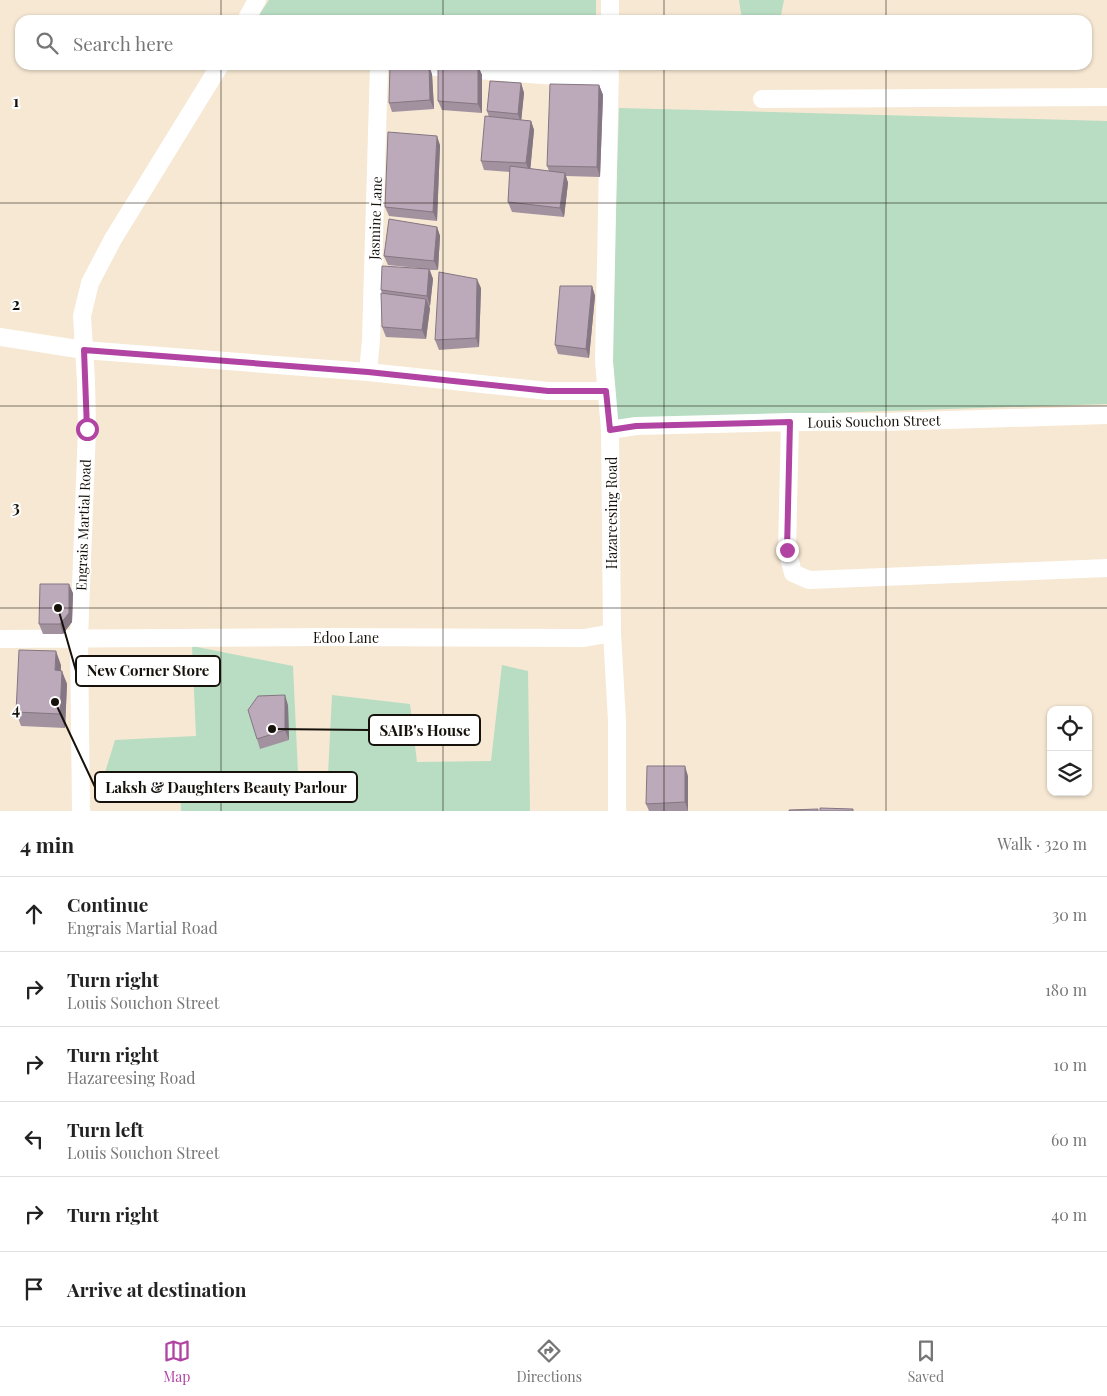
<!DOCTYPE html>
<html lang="en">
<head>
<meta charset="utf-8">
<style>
	:root { --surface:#fff; --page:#f6f6f6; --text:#222; --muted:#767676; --line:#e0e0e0; --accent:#b144a3 }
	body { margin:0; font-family:"Playfair Display",serif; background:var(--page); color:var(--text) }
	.controls { position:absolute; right:15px; bottom:15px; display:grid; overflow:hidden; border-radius:10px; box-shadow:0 1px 4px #0004 }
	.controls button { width:45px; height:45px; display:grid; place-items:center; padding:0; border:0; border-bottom:1px solid var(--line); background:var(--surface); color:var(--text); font:25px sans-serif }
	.stop { position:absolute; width:15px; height:15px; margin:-11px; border:4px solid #b144a3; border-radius:50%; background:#fff }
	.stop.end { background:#b144a3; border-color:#fff; box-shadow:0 1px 5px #0008 }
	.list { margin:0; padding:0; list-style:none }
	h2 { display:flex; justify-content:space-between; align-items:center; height:65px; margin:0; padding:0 20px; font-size:21px }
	h2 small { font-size:16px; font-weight:400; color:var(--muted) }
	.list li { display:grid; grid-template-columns:32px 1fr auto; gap:15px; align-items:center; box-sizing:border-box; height:75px; padding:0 20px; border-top:1px solid var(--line) }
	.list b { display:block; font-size:19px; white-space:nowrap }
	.list p { margin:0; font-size:16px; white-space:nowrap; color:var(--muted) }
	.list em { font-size:16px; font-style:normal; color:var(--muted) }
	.icon { flex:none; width:28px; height:28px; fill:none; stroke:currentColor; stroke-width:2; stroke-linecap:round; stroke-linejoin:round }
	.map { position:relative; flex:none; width:1107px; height:811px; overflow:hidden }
	.search { position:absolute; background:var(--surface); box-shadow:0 1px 4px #0004; left:15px; right:15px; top:15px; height:55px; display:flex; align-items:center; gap:12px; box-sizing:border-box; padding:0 18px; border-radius:15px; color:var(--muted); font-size:19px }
	.sheet { height:515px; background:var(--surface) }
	nav { display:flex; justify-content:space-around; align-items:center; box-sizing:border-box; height:70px; border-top:1px solid var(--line); background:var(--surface); font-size:14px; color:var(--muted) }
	nav a { display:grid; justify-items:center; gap:2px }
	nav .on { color:var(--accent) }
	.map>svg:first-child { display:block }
	.green { fill:#b8ddc3 }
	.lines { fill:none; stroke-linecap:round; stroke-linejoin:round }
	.street { stroke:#fff; stroke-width:18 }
	.wall { fill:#a2919f }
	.shaded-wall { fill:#847682 }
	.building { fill:#bca9b9; stroke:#847682 }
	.route { stroke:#b144a3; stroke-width:6 }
	.grid { fill:none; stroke:#16110a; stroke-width:1; stroke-opacity:0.55 }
	.labels { text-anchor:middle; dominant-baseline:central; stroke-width:4; stroke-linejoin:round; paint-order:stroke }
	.street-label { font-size:14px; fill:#16110a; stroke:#fff }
	.grid-label { font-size:16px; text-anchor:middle; font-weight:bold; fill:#16110a; stroke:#fff; stroke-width:4; stroke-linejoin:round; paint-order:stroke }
	.leader { fill:none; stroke:#16110a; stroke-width:2 }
	.callout-dot { fill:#16110a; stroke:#fff; stroke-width:2 }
	.callout { fill:#fff; stroke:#16110a; stroke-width:2 }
	.callout-label { font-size:15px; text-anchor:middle; font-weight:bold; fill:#16110a }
</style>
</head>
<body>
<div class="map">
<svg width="1107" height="811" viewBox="0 0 1107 811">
	<rect width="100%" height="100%" fill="#f6e8d3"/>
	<path class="green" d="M269 0H596V20H316L259 15Z
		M739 0H784L780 20H742Z
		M619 108 1107 121V404L609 420Z
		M192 646 293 666 298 773 328 775 332 695 410 704 417 762 491 761 502 665 528 671 530 811H181L180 780 103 779 115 740 196 736Z"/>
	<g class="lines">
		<path class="street" d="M246 20 257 0
			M610 20V0
			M410 65 610 80
			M610 65 604 361 610 430 612 633 617 721V811
			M762 99 1107 97
			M0 337 84 350 368 372 548 391H606
			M368 372 371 340 379 65
			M790 422 787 550 793 573 809 580 1107 568
			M610 430 636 426 790 422H886L1107 415
			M0 639 321 637 584 638 612 633
			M81 811 79 639 87 429 86 381 82 316 90 283 113 239 220 65"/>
	</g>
	<path class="wall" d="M478 66 482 75V113L442 110 438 101Z
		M432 74 434 109 392 112 389 103Z
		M521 83 524 93 521 120 531 121 534 130 530 169 549 171 547 166 599 85 603 95 600 177 566 176 568 183 564 217 512 212 508 202 510 172 484 170 481 161 489 117 487 111Z
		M440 145 437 221 389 216 385 207Z
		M437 227 440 236 438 270H430L433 279 430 306H429L430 308 426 339 386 337 382 327V293L381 290 418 268 388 265 384 256Z
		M592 286 595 296 589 358 558 354 555 345Z
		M481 288 479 347 439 350 435 340Z
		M73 593 72 622 63 634H43L39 624Z
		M61 665V670L67 684 65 728 21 726 16 712Z
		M288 705 289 740 260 749 257 739Z
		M688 776V811H649L646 804Z"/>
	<path class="shaded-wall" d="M429 65 432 74 434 109 430 100Z
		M478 66 482 75V113L478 104Z
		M521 83 524 93 521 123 518 114Z
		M599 85 603 95 600 177 597 167Z
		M531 121 534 130 530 173 526 163Z
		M437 136 440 145 437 221 433 212Z
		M565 173 568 183 564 217 560 208Z
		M437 227 440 236 438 270 434 261Z
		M429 269 433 279 430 306 427 296Z
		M477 279 481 288 479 347 476 338Z
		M592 286 595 296 589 358 586 349Z
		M426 299 430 308 426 339 422 330Z
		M69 584 73 593 72 622 63 634 60 624Z
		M56 651 61 665 60 684 55 670Z
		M62 671 67 684 65 728 60 714Z
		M285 695 288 705 289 740 285 730Z
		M685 766 688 776V811L685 802Z"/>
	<path class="building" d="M390 65H429L430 100 389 103Z
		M438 65 478 66V104L438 101Z
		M490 81 521 83 518 114 487 111Z
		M550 84 599 85 597 167 547 166Z
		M485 116 531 121 526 163 481 161Z
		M388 132 437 136 433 212 385 207Z
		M510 166 565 173 560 208 508 202Z
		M389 219 437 227 434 261 384 256Z
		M382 266 429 269 427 296 381 290Z
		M439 272 477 279 476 338 435 340Z
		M560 286H592L586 349 555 345Z
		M381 293 426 299 422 330 382 327Z
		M40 584H69V613L60 624H39Z
		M19 650 56 651 55 670 62 671 60 714 16 712Z
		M285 695V730L257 739 248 710 258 696Z
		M647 766H685V802L646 804Z
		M820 808 853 809V811H820Z
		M818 809V811H789V810Z"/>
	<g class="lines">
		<path class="route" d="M87 429 84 350 368 372 548 391H606L610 430 636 426 790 422 787 550"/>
	</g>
	<path class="grid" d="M221 0V20M443 0V20M664 0V20M886 0V20M221 65V811M443 65V811M664 65V811M886 65V811M0 203H1107M0 406H1107M0 608H1107"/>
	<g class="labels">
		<g class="street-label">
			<text transform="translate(375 218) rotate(-88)">Jasmine Lane</text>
			<text transform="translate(874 421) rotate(-1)">Louis Souchon Street</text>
			<text transform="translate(611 513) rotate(-90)">Hazareesing Road</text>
			<text transform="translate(83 525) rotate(-88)">Engrais Martial Road</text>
			<text x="346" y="637">Edoo Lane</text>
		</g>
	</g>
	<g class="grid-label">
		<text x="16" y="107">1</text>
		<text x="16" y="310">2</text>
		<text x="16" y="513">3</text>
		<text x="16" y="715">4</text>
	</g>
	<path class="leader" d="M58 608L76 671M272 729L369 730M55 702L95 787"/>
	<g class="callout-dot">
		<circle cx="58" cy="608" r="5"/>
		<circle cx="272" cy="729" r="5"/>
		<circle cx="55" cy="702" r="5"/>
	</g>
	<g class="callout">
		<rect x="76" y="656" width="144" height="30" rx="5"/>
		<rect x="369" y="715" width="111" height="30" rx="5"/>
		<rect x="95" y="772" width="262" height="30" rx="5"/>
	</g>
	<g class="callout-label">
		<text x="148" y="676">New Corner Store</text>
		<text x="425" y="736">SAIB's House</text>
		<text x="226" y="793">Laksh &amp; Daughters Beauty Parlour</text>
	</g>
</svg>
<div class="controls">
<button><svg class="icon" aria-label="locate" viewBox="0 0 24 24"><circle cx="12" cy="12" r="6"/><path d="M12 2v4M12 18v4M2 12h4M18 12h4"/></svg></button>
<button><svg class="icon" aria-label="layers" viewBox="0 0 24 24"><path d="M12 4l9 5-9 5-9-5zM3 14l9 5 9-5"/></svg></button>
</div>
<div class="stop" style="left:87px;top:429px"></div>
<div class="stop end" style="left:787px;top:550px"></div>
<div class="search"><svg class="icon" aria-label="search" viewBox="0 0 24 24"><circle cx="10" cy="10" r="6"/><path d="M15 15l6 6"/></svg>Search here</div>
</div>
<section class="sheet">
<h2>4 min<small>Walk · 320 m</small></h2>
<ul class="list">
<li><svg class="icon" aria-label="ahead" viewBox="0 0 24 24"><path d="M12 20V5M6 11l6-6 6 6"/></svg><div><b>Continue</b><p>Engrais Martial Road</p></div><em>30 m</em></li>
<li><svg class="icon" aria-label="right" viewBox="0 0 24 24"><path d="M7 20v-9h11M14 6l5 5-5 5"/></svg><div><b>Turn right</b><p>Louis Souchon Street</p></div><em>180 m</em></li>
<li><svg class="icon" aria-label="right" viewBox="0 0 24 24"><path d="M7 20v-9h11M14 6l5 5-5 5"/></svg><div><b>Turn right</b><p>Hazareesing Road</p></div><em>10 m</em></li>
<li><svg class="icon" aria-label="left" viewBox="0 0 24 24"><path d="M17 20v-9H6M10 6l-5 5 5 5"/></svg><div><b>Turn left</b><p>Louis Souchon Street</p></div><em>60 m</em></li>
<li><svg class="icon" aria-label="right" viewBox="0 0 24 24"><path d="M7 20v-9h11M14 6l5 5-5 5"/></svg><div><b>Turn right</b></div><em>40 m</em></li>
<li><svg class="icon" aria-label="arrive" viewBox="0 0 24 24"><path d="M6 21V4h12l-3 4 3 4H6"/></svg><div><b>Arrive at destination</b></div></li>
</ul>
</section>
<nav>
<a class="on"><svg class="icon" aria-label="map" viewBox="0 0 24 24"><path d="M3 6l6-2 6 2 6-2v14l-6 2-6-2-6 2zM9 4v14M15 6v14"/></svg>Map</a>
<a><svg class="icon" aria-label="directions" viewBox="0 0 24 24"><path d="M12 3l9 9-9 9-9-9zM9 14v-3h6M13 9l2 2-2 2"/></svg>Directions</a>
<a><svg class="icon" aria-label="saved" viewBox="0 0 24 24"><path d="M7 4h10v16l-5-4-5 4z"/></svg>Saved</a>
</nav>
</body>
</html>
